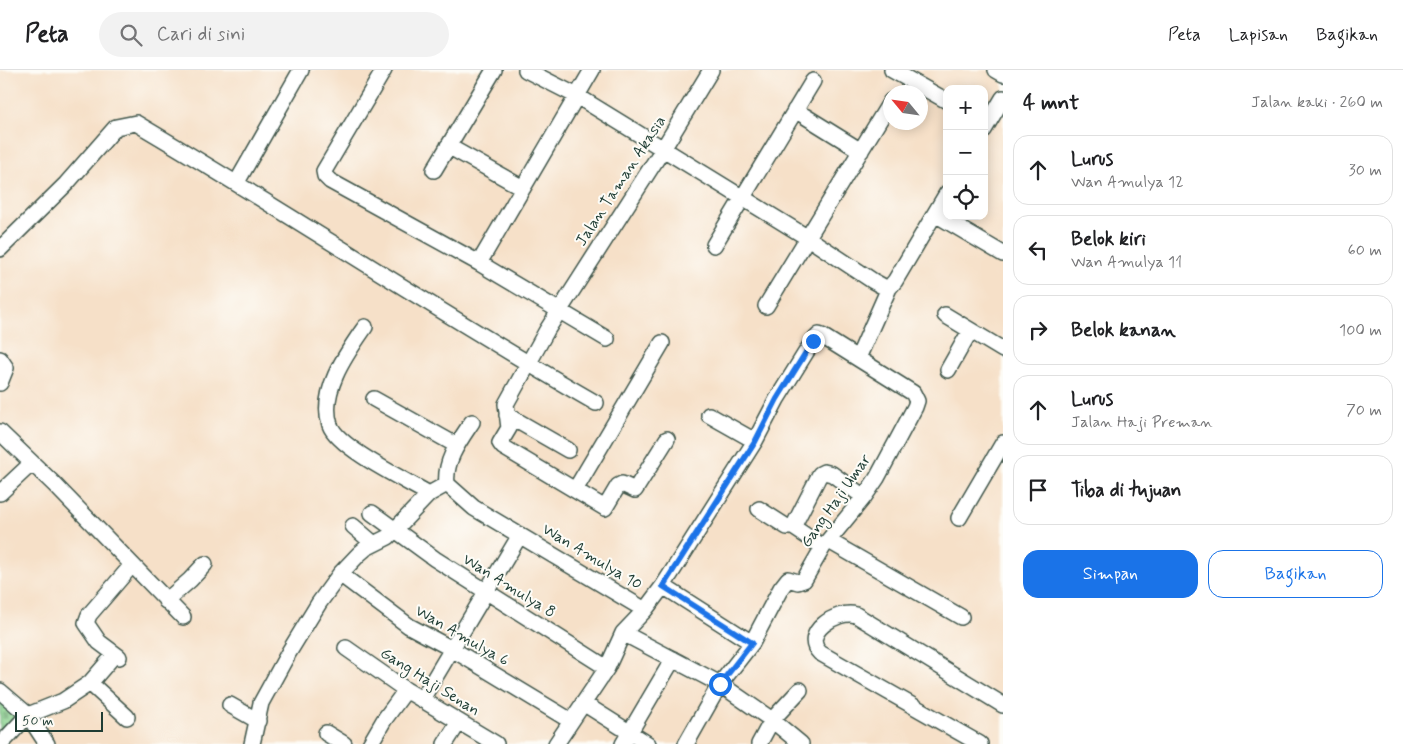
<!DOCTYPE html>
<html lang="id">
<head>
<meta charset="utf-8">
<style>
	:root { --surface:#fff; --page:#f2f2f2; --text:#202124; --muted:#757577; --line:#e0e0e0; --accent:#1a73e8 }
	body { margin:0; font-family:Mynerve,sans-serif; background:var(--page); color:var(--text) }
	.controls { position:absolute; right:15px; top:15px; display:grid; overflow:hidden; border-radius:10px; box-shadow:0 2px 12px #0003 }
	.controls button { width:45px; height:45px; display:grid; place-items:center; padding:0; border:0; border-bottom:1px solid var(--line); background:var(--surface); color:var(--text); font:25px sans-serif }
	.compass { position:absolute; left:883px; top:15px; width:45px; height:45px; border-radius:50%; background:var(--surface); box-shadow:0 2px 12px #0003; rotate:299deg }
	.scale { position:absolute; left:15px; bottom:12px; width:88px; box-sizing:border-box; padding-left:5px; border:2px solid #1f3d34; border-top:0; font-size:14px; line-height:18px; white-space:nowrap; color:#1f3d34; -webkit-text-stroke:4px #fdfcf7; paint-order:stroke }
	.stop { position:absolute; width:15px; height:15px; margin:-11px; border:4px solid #1a73e8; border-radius:50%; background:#fff }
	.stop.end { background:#1a73e8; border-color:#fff; box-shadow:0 1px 5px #0008 }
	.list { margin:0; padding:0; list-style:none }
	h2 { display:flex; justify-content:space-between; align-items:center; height:65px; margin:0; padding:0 20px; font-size:21px }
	h2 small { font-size:16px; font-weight:400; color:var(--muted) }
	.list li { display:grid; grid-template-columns:32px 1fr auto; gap:15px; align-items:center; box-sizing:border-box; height:70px; margin:0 10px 10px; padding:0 10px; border:1px solid var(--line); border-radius:15px }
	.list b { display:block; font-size:19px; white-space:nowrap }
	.list p { margin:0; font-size:16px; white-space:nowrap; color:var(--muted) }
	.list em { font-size:16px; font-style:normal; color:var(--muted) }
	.actions { display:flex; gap:10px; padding:15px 20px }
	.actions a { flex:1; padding:11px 0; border:1px solid var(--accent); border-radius:15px; text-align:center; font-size:18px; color:var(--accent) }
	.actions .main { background:var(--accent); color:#fff }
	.icon { flex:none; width:28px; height:28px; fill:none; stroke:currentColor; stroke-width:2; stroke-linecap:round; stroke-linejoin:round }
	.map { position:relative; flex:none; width:1003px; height:674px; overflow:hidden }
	header { display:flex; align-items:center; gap:30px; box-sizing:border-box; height:70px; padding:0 25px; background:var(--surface); border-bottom:1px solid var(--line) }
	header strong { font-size:24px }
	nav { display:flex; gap:28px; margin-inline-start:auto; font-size:18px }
	.search { width:350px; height:45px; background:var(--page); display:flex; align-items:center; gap:12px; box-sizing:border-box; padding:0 18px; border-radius:28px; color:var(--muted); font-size:19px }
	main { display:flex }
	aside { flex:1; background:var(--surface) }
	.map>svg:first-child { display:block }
	.cemetery { fill:url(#cemetery-stones); stroke:#548861 }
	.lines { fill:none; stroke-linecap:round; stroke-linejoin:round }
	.minor-casing { stroke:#3f554a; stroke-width:18 }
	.minor { stroke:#fff; stroke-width:15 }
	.route { stroke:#1a73e8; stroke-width:6 }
	.labels { text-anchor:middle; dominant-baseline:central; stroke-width:4; stroke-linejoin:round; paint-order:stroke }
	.street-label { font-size:16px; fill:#1f3d34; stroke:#fdfcf7 }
</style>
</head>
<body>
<header>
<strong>Peta</strong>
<div class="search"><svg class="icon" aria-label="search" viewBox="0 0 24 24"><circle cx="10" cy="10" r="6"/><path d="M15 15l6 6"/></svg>Cari di sini</div>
<nav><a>Peta</a><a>Lapisan</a><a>Bagikan</a></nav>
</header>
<main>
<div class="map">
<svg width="1003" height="674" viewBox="0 0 1003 674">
	<defs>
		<pattern id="cemetery-stones" width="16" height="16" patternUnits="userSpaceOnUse" patternTransform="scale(1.25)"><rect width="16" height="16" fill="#89d28e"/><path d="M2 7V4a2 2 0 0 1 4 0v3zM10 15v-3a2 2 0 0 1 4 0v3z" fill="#6fac75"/></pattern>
	</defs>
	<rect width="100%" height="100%" fill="#fdfcf7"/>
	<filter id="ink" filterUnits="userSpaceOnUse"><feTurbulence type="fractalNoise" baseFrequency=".02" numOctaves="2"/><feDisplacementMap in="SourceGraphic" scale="10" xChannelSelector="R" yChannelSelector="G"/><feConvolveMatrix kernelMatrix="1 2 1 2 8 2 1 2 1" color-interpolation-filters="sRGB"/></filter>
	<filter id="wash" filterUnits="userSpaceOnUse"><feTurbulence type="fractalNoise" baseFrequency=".0096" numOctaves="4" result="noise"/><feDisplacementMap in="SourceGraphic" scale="20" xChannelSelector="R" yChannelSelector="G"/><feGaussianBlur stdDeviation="1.12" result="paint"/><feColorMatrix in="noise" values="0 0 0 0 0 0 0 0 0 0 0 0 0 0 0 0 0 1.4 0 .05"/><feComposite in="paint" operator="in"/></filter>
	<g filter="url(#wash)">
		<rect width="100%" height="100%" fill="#f6e0c8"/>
		<path class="cemetery" d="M0 625 24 645 0 671Z"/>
	</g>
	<g filter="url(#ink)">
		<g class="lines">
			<defs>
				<path id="minor" d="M384 0 324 101 325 106 330 111 479 193 607 269
					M526 0 577 26 808 168 873 211 884 217 889 218
					M892 0 947 31
					M996 0 1003 4
					M795 40 861 81
					M984 60 1003 28
					M448 76 523 118
					M434 100 494 0
					M237 112 301 0
					M935 144 1003 184
					M714 175 813 11
					M0 179 66 114 116 57 136 53C291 144 440 244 596 333
					M479 193 592 0
					M766 236 891 31
					M945 245 1003 280
					M365 257C347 283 319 321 330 355 338 378 407 411 429 424
					M858 288 889 218 895 211 947 123
					M0 289 6 298 0 313
					M948 300 970 261
					M374 329 456 375
					M507 345 568 380
					M709 345 755 371
					M0 362 54 414 183 547
					M667 369 635 420 622 414 618 416 605 438 503 377 500 373 509 358 506 334 547 260 663 79 711 0
					M447 414 474 438 645 540
					M447 414C444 391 460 370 472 352
					M575 420 662 273
					M0 423 32 393
					M759 439 787 457H793L823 477
					M372 443 435 489 607 598
					M959 448 1003 373
					M353 456 374 474
					M793 457 820 404 824 402 832 404 864 427
					M829 471 961 547
					M340 504 409 556 452 579 571 651
					M663 516 752 573
					M166 531 190 510 205 494
					M623 563 720 614 772 650 801 674
					M346 578 406 620 496 674
					M115 584 99 572 86 553 89 545 132 495
					M90 613 127 647
					M0 621 28 645 47 674
					M422 629 520 465
					M583 633 648 674
					M230 635 258 651
					M326 663 344 674
					M1 674 28 645 63 631 90 613 115 584 119 587
					M252 674 261 633 289 582 319 533 340 504 359 484 366 478 388 467 429 424 447 414
					M370 674 384 650 406 620
					M445 674 459 652
					M556 674 607 598 623 563 645 540 663 516 755 371 777 329 813 271 819 265 822 266 913 323 917 331 915 337 877 408 864 427 823 477 804 510 798 512 788 509 781 518 752 573 720 614 686 674
					M623 674 673 589
					M759 674 772 650 800 620
					M980 674 820 583C800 564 837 539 856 545L1003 635"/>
			</defs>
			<use href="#minor" class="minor-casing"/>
			<use href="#minor" class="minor"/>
		</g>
	</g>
	<g class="lines" filter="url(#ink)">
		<path class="route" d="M720 614 752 573 663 516 755 372 777 329 813 271"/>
	</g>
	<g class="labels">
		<g class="street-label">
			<text transform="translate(621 111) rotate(-57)">Jalan Taman Akasia</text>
			<text transform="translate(836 431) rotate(-55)">Gang Haji Umar</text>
			<text transform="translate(592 487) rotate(31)">Wan Amulya 10</text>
			<text transform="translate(509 516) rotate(32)">Wan Amulya 8</text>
			<text transform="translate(462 566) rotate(30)">Wan Amulya 6</text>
			<text transform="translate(430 612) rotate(32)">Gang Haji Senan</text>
		</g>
	</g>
</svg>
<div class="controls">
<button>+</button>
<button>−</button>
<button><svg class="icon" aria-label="locate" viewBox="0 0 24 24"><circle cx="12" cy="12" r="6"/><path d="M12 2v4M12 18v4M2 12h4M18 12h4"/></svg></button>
</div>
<svg class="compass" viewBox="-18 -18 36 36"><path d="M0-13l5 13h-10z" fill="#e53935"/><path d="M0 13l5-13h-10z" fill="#757577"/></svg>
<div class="scale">50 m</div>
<div class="stop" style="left:720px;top:614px"></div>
<div class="stop end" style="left:813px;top:271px"></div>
</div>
<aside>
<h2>4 mnt<small>Jalan kaki · 260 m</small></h2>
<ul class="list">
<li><svg class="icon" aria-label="ahead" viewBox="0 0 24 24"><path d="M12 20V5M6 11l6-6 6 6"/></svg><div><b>Lurus</b><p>Wan Amulya 12</p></div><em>30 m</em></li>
<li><svg class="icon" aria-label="left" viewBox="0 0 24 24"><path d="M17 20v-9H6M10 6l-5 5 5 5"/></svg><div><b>Belok kiri</b><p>Wan Amulya 11</p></div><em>60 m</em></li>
<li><svg class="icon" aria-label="right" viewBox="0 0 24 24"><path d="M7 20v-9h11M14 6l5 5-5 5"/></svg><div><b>Belok kanan</b></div><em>100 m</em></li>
<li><svg class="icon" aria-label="ahead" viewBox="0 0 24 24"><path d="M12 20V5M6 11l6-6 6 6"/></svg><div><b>Lurus</b><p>Jalan Haji Preman</p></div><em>70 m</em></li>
<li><svg class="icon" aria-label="arrive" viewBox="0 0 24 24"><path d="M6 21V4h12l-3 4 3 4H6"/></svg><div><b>Tiba di tujuan</b></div></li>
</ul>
<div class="actions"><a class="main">Simpan</a><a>Bagikan</a></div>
</aside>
</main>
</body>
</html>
